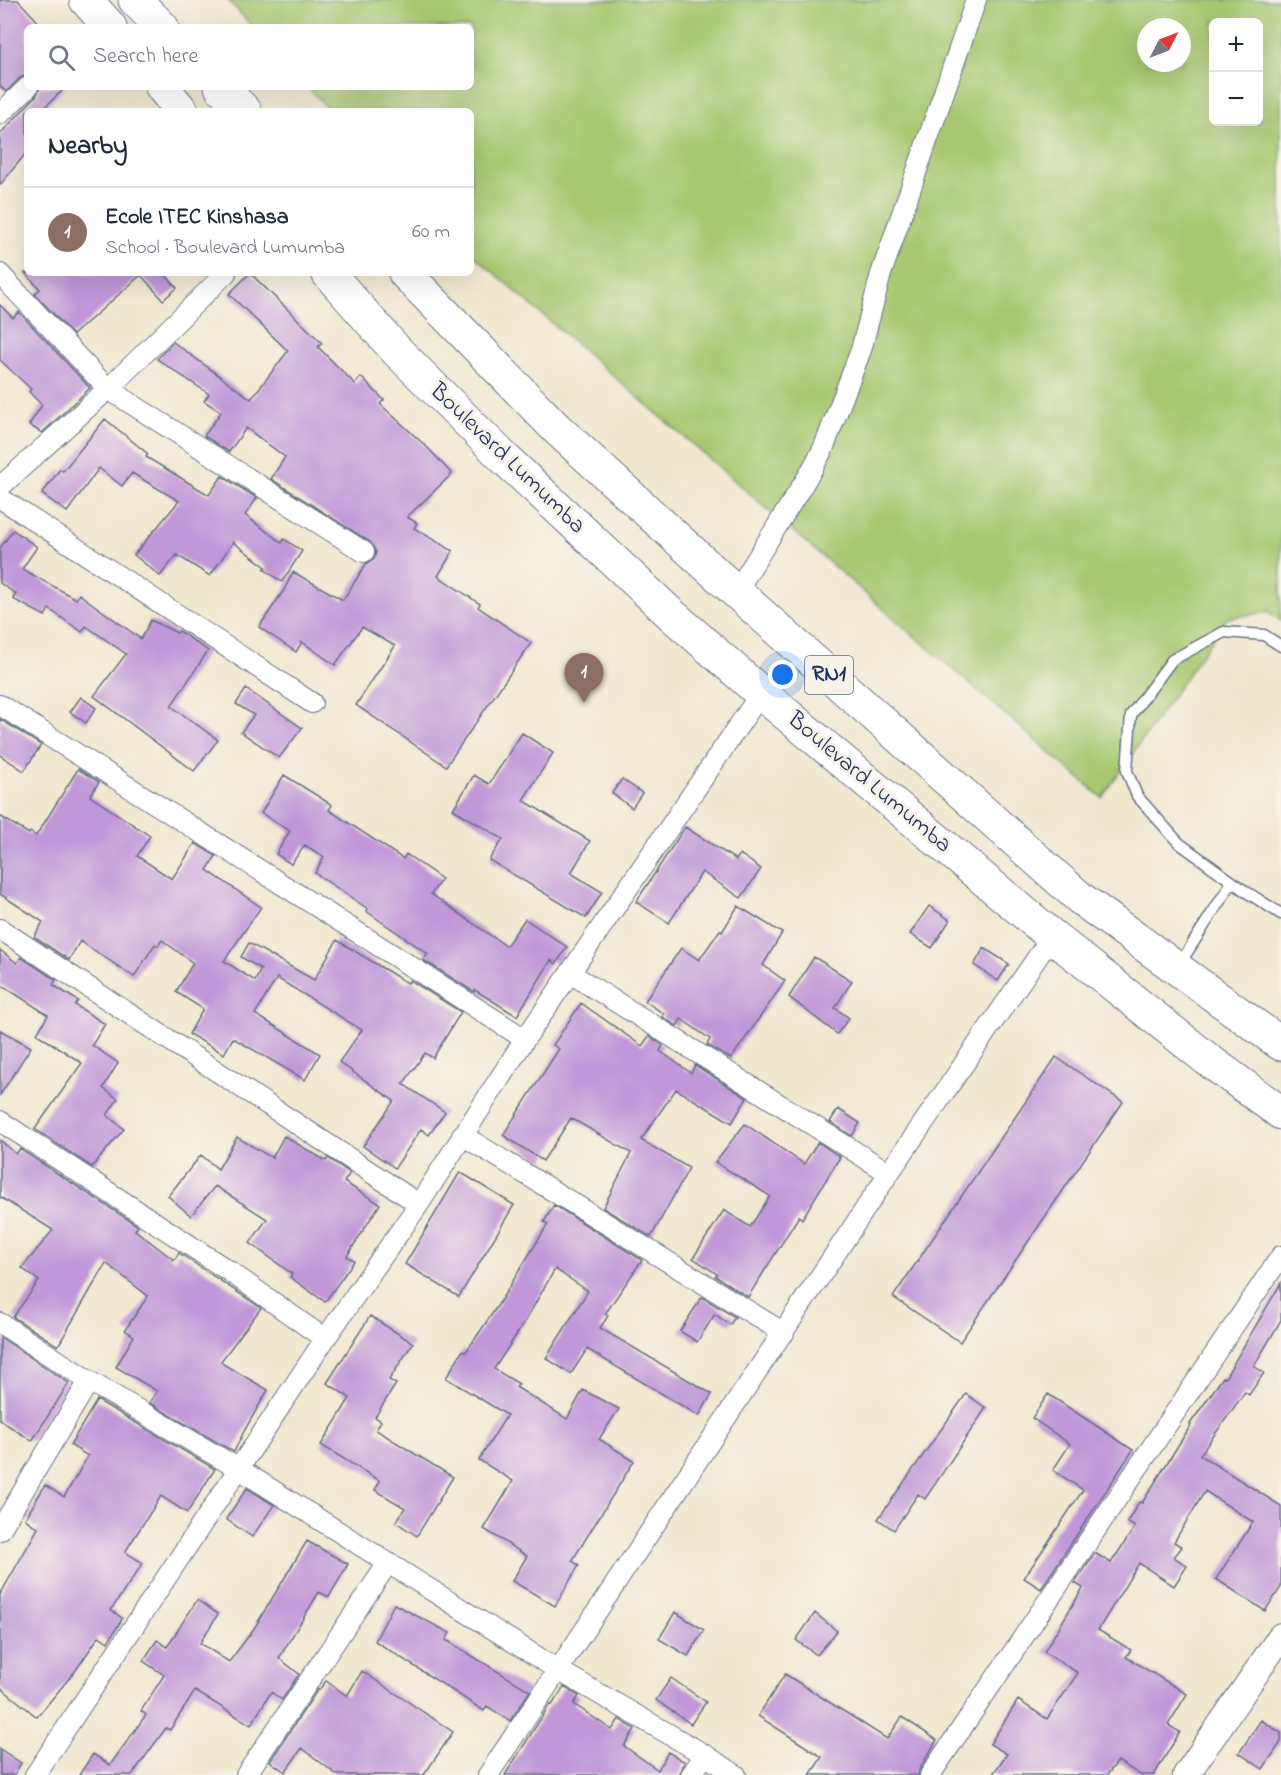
<!DOCTYPE html>
<html lang="en">
<head>
<meta charset="utf-8">
<style>
	:root { --surface:#fff; --page:#f6f6f7; --text:#1f2937; --muted:#747a83; --line:#e0e1e3; --accent:#1a73e8 }
	body { margin:0; font-family:"Indie Flower",sans-serif; background:var(--page); color:var(--text) }
	.controls { position:absolute; right:18px; top:18px; display:grid; overflow:hidden; border-radius:9px; box-shadow:0 6px 24px #0002 }
	.controls button { width:54px; height:54px; display:grid; place-items:center; padding:0; border:0; border-bottom:2px solid var(--line); background:var(--surface); color:var(--text); font:30px sans-serif }
	.compass { position:absolute; left:1137px; top:18px; width:54px; height:54px; border-radius:50%; background:var(--surface); box-shadow:0 6px 24px #0002; rotate:48deg }
	.you { position:absolute; left:783px; top:675px; width:21px; height:21px; margin:-15px; border:4px solid #fff; border-radius:50%; background:#1a73e8; box-shadow:0 0 0 9px #1a73e833 }
	.badge { display:grid; place-items:center; width:39px; height:39px; border-radius:50%; background:var(--accent); color:#fff; font-size:20px; font-weight:700 }
	.pin { position:absolute; translate:-50% -50px; filter:drop-shadow(0 2px 3px #0008) }
	.pin::after { content:''; position:absolute; top:32px; width:21px; height:18px; background:inherit; clip-path:polygon(0 0,100% 0,50% 100%) }
	.list { margin:0; padding:0; list-style:none }
	h2 { display:flex; justify-content:space-between; align-items:center; height:78px; margin:0; padding:0 24px; font-size:26px }
	h2 small { font-size:20px; font-weight:400; color:var(--muted) }
	.list li { display:grid; grid-template-columns:39px 1fr auto; gap:18px; align-items:center; box-sizing:border-box; height:90px; padding:0 24px; border-top:2px solid var(--line) }
	.list b { display:block; font-size:22px; white-space:nowrap }
	.list p { margin:0; font-size:20px; white-space:nowrap; color:var(--muted) }
	.list em { font-size:20px; font-style:normal; color:var(--muted) }
	.icon { flex:none; width:33px; height:33px; fill:none; stroke:currentColor; stroke-width:2; stroke-linecap:round; stroke-linejoin:round }
	.map { position:relative; flex:none; width:1281px; height:1775px; overflow:hidden }
	.search { position:absolute; background:var(--surface); box-shadow:0 6px 24px #0002; left:24px; top:24px; width:450px; height:66px; display:flex; align-items:center; gap:15px; box-sizing:border-box; padding:0 21px; border-radius:9px; color:var(--muted); font-size:22px }
	.panel { position:absolute; background:var(--surface); box-shadow:0 6px 24px #0002; left:24px; top:108px; width:450px; height:168px; border-radius:9px }
	.map>svg:first-child { display:block }
	.green { fill:#a7c871; stroke:#617c68; stroke-width:1.5; fill-rule:evenodd }
	.building { fill:#c097d8 }
	.lines { fill:none; stroke-linecap:round; stroke-linejoin:round }
	.service-casing { stroke:#667086; stroke-width:13 }
	.minor-casing { stroke:#667086; stroke-width:22 }
	.tertiary-casing { stroke:#667086; stroke-width:28 }
	.trunk-casing { stroke:#667086; stroke-width:35 }
	.service { stroke:#fff; stroke-width:10 }
	.minor { stroke:#fff; stroke-width:20 }
	.tertiary { stroke:#fff; stroke-width:26 }
	.trunk { stroke:#fff; stroke-width:33 }
	.labels { text-anchor:middle; dominant-baseline:central; stroke-width:6; stroke-linejoin:round; paint-order:stroke }
	.shield { fill:#f7f3e8; stroke:#5d6a87; stroke-width:1.5 }
	.shield-label { font-size:22px; font-weight:bold; fill:#1b2f5e }
	.street-label { font-size:24px; fill:#1b2f5e; stroke:#f7f3e8 }
</style>
</head>
<body>
<div class="map">
<svg width="1281" height="1775" viewBox="0 0 1281 1775">
	<rect width="100%" height="100%" fill="#f7f3e8"/>
	<filter id="ink" filterUnits="userSpaceOnUse"><feTurbulence type="fractalNoise" baseFrequency=".0167" numOctaves="2"/><feDisplacementMap in="SourceGraphic" scale="12" xChannelSelector="R" yChannelSelector="G"/><feConvolveMatrix kernelMatrix="1 2 1 2 8 2 1 2 1" color-interpolation-filters="sRGB"/></filter>
	<filter id="wash" filterUnits="userSpaceOnUse"><feTurbulence type="fractalNoise" baseFrequency=".008" numOctaves="4" result="noise"/><feDisplacementMap in="SourceGraphic" scale="24" xChannelSelector="R" yChannelSelector="G"/><feGaussianBlur stdDeviation="1.35" result="paint"/><feColorMatrix in="noise" values="0 0 0 0 0 0 0 0 0 0 0 0 0 0 0 0 0 1.4 0 .05"/><feComposite in="paint" operator="in"/></filter>
	<g filter="url(#wash)">
		<rect width="100%" height="100%" fill="#f1e8d0"/>
		<path class="green" d="M228 0H1281V621L1269 612 1227 618 1102 798 471 253V111H330L308 87H471V27H253ZM1214 22H1258V122H1214ZM1146 27H1182V63H1146Z"/>
		<g id="blocks">
			<path class="building" d="M0 0H18L43 27H27V75L20 78 6 92 0 86Z
				M40 87H66L41 111H27V152L0 185V134L36 96Z
				M25 273H164L177 288 163 300 141 275 73 335 35 294 40 289Z
				M250 273 322 343 318 347 355 384 361 377 384 400 380 404 428 448 452 474 407 517 417 523 414 528 453 551 438 576 480 604 478 607 531 643 446 766 356 705 395 646 362 627 335 665 302 642 296 652 259 627 284 590 293 572 343 600 366 564 374 559 376 552 370 542 271 479 285 457 246 428 229 452 204 436 221 412 204 401 209 394 157 359 173 342 251 399 288 351 229 294Z
				M0 305 13 318 19 312 90 388 42 433 29 425 42 405 29 392 31 389 0 360Z
				M105 419 148 454 146 457 209 495 222 476 257 498 245 515 282 543 284 539 302 551 282 582 264 569 266 567 233 542 210 576 177 555 160 576 134 555 179 501 132 473 122 486 99 468 67 512 42 494 60 469 63 471Z
				M13 530 37 547 22 569 76 599 79 594 141 639 151 620 177 633 179 631 208 651 171 706 218 740 194 771 94 696 126 654 86 626 82 632 49 609 45 616 13 599 16 594 0 583V548Z
				M246 689 302 728 279 758 241 732 254 715 236 704Z
				M81 697 96 708 86 723 70 712Z
				M0 719 41 745 24 771 0 755Z
				M522 733 553 753 523 800 590 841 571 873 602 892 586 918 489 860 503 839 453 809 474 775 489 784Z
				M78 769 99 782 90 796 150 836 137 856 172 879 195 843 216 856 207 870 261 907 224 961 255 981 261 969 241 957 249 943 314 980 337 940 402 980 408 983 410 980 461 1012 433 1058 425 1053 403 1084 445 1112 429 1135 421 1129 395 1168 363 1146 394 1101 339 1062 362 1030 277 978 255 1014 320 1054 305 1080 233 1038 224 1054 189 1034 203 1009 176 992 193 963 162 940 158 946 155 944 134 977 80 941 69 960 34 937 43 922 0 894V816L29 834 30 832 36 836Z
				M284 775 332 805 329 810 403 859 406 854 442 879 431 894 506 946 525 919 567 947 556 964 551 960 517 1016 475 990 474 992 423 960 428 954 366 911 368 909 315 873 324 857 305 845 291 864 276 854 290 831 261 813Z
				M622 779 642 793 632 808 612 793Z
				M685 827 736 860 740 854 761 869 741 898 702 872 669 923 636 902Z
				M738 906 782 933 763 965 785 981 731 1059 707 1045 710 1039 681 1019 677 1026 662 1017 664 1014 645 1001 681 948 699 960 720 930 722 932Z
				M929 906 950 920 932 948 910 934Z
				M984 948 1009 964 998 981 974 965Z
				M0 950 17 963 21 957 56 980 53 985 78 1001 75 1005 105 1024 92 1045 118 1063 103 1088 118 1099 107 1115 124 1129 92 1167 35 1129 82 1063 37 1034 48 1015 0 984Z
				M814 957 852 981 835 1008 849 1018 837 1034 789 997Z
				M581 1003 642 1046 649 1036 663 1046 660 1051 691 1073 695 1065 747 1098 732 1123 676 1089 641 1140 689 1168 651 1237 603 1208 631 1153 571 1118 543 1161 503 1135 559 1049 553 1045Z
				M0 1030 31 1047 0 1095Z
				M1056 1057 1123 1102 960 1342 893 1297Z
				M838 1109 860 1123 852 1136 830 1122Z
				M745 1124 804 1164 818 1142 840 1157 802 1219 799 1216 748 1297 715 1276 717 1274 693 1258 724 1210 750 1227 770 1196 715 1162Z
				M284 1136 326 1161 328 1158 350 1173 344 1182 380 1204 347 1256 354 1261 325 1302 290 1277 292 1274 250 1243 267 1219 215 1186 191 1216 168 1196 201 1155 218 1169 237 1137 272 1158Z
				M0 1140 16 1154 20 1149 138 1226 135 1230 174 1260 179 1253 261 1308 221 1361 223 1364 268 1390 244 1431 234 1452 149 1403 157 1391 116 1367 134 1336 125 1330 148 1296 106 1263 58 1346 13 1317 39 1281 22 1268 53 1230 0 1197Z
				M460 1172 514 1205 459 1297 405 1264Z
				M554 1205 642 1260 605 1314 608 1316 600 1328 712 1394 699 1416 587 1349 571 1374 546 1358 588 1291 555 1269 524 1323 494 1369 519 1384 516 1387 567 1419 583 1390 619 1409 599 1439 634 1461 572 1561 579 1565 555 1606 512 1581 527 1556 484 1529 513 1481 479 1460 507 1415 446 1378 463 1350 466 1352 498 1305 548 1224 544 1222Z
				M1281 1283V1320L1254 1366 1264 1373 1249 1395 1245 1392 1200 1455 1281 1506V1587L1265 1611 1216 1579 1253 1522 1205 1491 1174 1542 1182 1547 1174 1557 1187 1566 1174 1586 1139 1563 1098 1630 1131 1650 1126 1657 1187 1694 1168 1725 1180 1732 1154 1775H1140L1118 1761 1107 1775H992L1007 1754 990 1744 1018 1700 1047 1719 1078 1673 1044 1652 1083 1588 1075 1583 1095 1553 1111 1563 1135 1527 1127 1522 1139 1502 1142 1503 1191 1425 1190 1424 1223 1377 1225 1378Z
				M702 1297 735 1317 730 1325 715 1314 697 1342 680 1331Z
				M370 1316 413 1343 389 1380 396 1384 375 1417 381 1421 376 1430 453 1477 417 1536 396 1522 405 1508 375 1490 380 1481 321 1445 350 1398 327 1383Z
				M0 1337 69 1383 32 1441 0 1420Z
				M966 1394 986 1408 925 1499 918 1494 894 1530 878 1519Z
				M1048 1394 1133 1450 1041 1589 1024 1578 1083 1490 1053 1470 1070 1444 1032 1418Z
				M97 1400 215 1469 187 1513 161 1496 125 1552 143 1563 111 1610 122 1618 121 1621 108 1642 99 1636 76 1670 37 1717 0 1687V1595L38 1528 25 1519 45 1485 64 1497 88 1456 70 1445Z
				M247 1488 274 1505 252 1537 226 1519Z
				M307 1541 348 1564 329 1597 319 1592 279 1658 299 1674 282 1700 271 1692 251 1725 195 1691 170 1730 166 1728 132 1775H79L93 1754 110 1765 146 1715 141 1711 164 1675 143 1661 157 1640 167 1647 197 1600 218 1614 200 1643 229 1662 253 1630Z
				M394 1604 450 1633 446 1640 530 1691 510 1721 487 1706 484 1711 375 1641Z
				M675 1612 704 1630 688 1656 659 1639Z
				M815 1613 837 1631 817 1655 796 1640Z
				M362 1671 453 1732 424 1775H337L302 1748 285 1772 270 1761 318 1689 319 1690 326 1681 347 1696Z
				M785 1674 887 1739 902 1717 937 1740 920 1768 918 1775H810L822 1757 758 1716Z
				M671 1678 706 1702 691 1724 656 1700Z
				M564 1687 579 1696 574 1704 612 1730 619 1719 635 1729 624 1746 658 1770 668 1752 685 1762 679 1775H505L550 1704 552 1705Z
				M1261 1720 1281 1733V1742L1263 1769 1239 1753Z
				M0 1749 21 1763 14 1775H0Z"/>
		</g>
	</g>
	<g filter="url(#ink)">
		<use href="#blocks" fill-opacity="0" stroke="#667086" stroke-width="1.5"/>
		<g class="lines">
			<defs>
				<path id="service" d="M1281 646 1264 635 1224 632 1172 660 1131 715 1127 771 1137 796 1179 843 1245 891 1281 914
					M1179 965 1232 882"/>
				<path id="minor" d="M0 114 28 87
					M0 274 108 389 364 552
					M0 487 108 389 226 273
					M0 498 312 703
					M736 592 810 473 824 447 861 350 881 274 976 0
					M0 705 525 1039
					M0 929 419 1204
					M570 973 889 1173
					M0 1121 229 1271 325 1339
					M462 1135 784 1333
					M0 1323 89 1381 239 1469 558 1670 705 1755 736 1775
					M0 1530 89 1381
					M35 1775 325 1339 419 1204 525 1039 761 693
					M246 1775 388 1563
					M488 1775 889 1173 1052 936
					M691 1775 705 1755
					M930 1775 1281 1256"/>
				<path id="tertiary" d="M1186 1775 1281 1636"/>
				<path id="trunk" d="M86 0 110 27
					M135 0 162 27
					M162 87 182 111
					M221 87 245 111
					M328 273 396 350 503 457 672 615 761 693 1052 936 1207 1059 1281 1113
					M405 273 558 430 736 592 1081 899 1281 1044"/>
			</defs>
			<use href="#service" class="service-casing"/>
			<use href="#minor" class="minor-casing"/>
			<use href="#tertiary" class="tertiary-casing"/>
			<use href="#trunk" class="trunk-casing"/>
			<use href="#service" class="service"/>
			<use href="#minor" class="minor"/>
			<use href="#tertiary" class="tertiary"/>
			<use href="#trunk" class="trunk"/>
		</g>
	</g>
	<g class="labels">
		<rect class="shield" x="805" y="656" width="48" height="38" rx="4.5"/>
		<g class="shield-label">
			<text x="829" y="675">RN1</text>
		</g>
		<g class="street-label">
			<text transform="translate(507 459) rotate(44)">Boulevard Lumumba</text>
			<text transform="translate(869 783) rotate(40)">Boulevard Lumumba</text>
		</g>
	</g>
</svg>
<div class="controls">
<button>+</button>
<button>−</button>
</div>
<svg class="compass" viewBox="-18 -18 36 36"><path d="M0-13l5 13h-10z" fill="#e53935"/><path d="M0 13l5-13h-10z" fill="#747a83"/></svg>
<div class="you"></div>
<div class="pin badge" style="left:584px;top:703px;background:#8d6e63">1</div>
<div class="search"><svg class="icon" aria-label="search" viewBox="0 0 24 24"><circle cx="10" cy="10" r="6"/><path d="M15 15l6 6"/></svg>Search here</div>
<section class="panel">
<h2>Nearby<small></small></h2>
<ul class="list">
<li><span class="badge" style="background:#8d6e63">1</span><div><b>Ecole ITEC Kinshasa</b><p>School · Boulevard Lumumba</p></div><em>60 m</em></li>
</ul>
</section>
</div>
</body>
</html>
